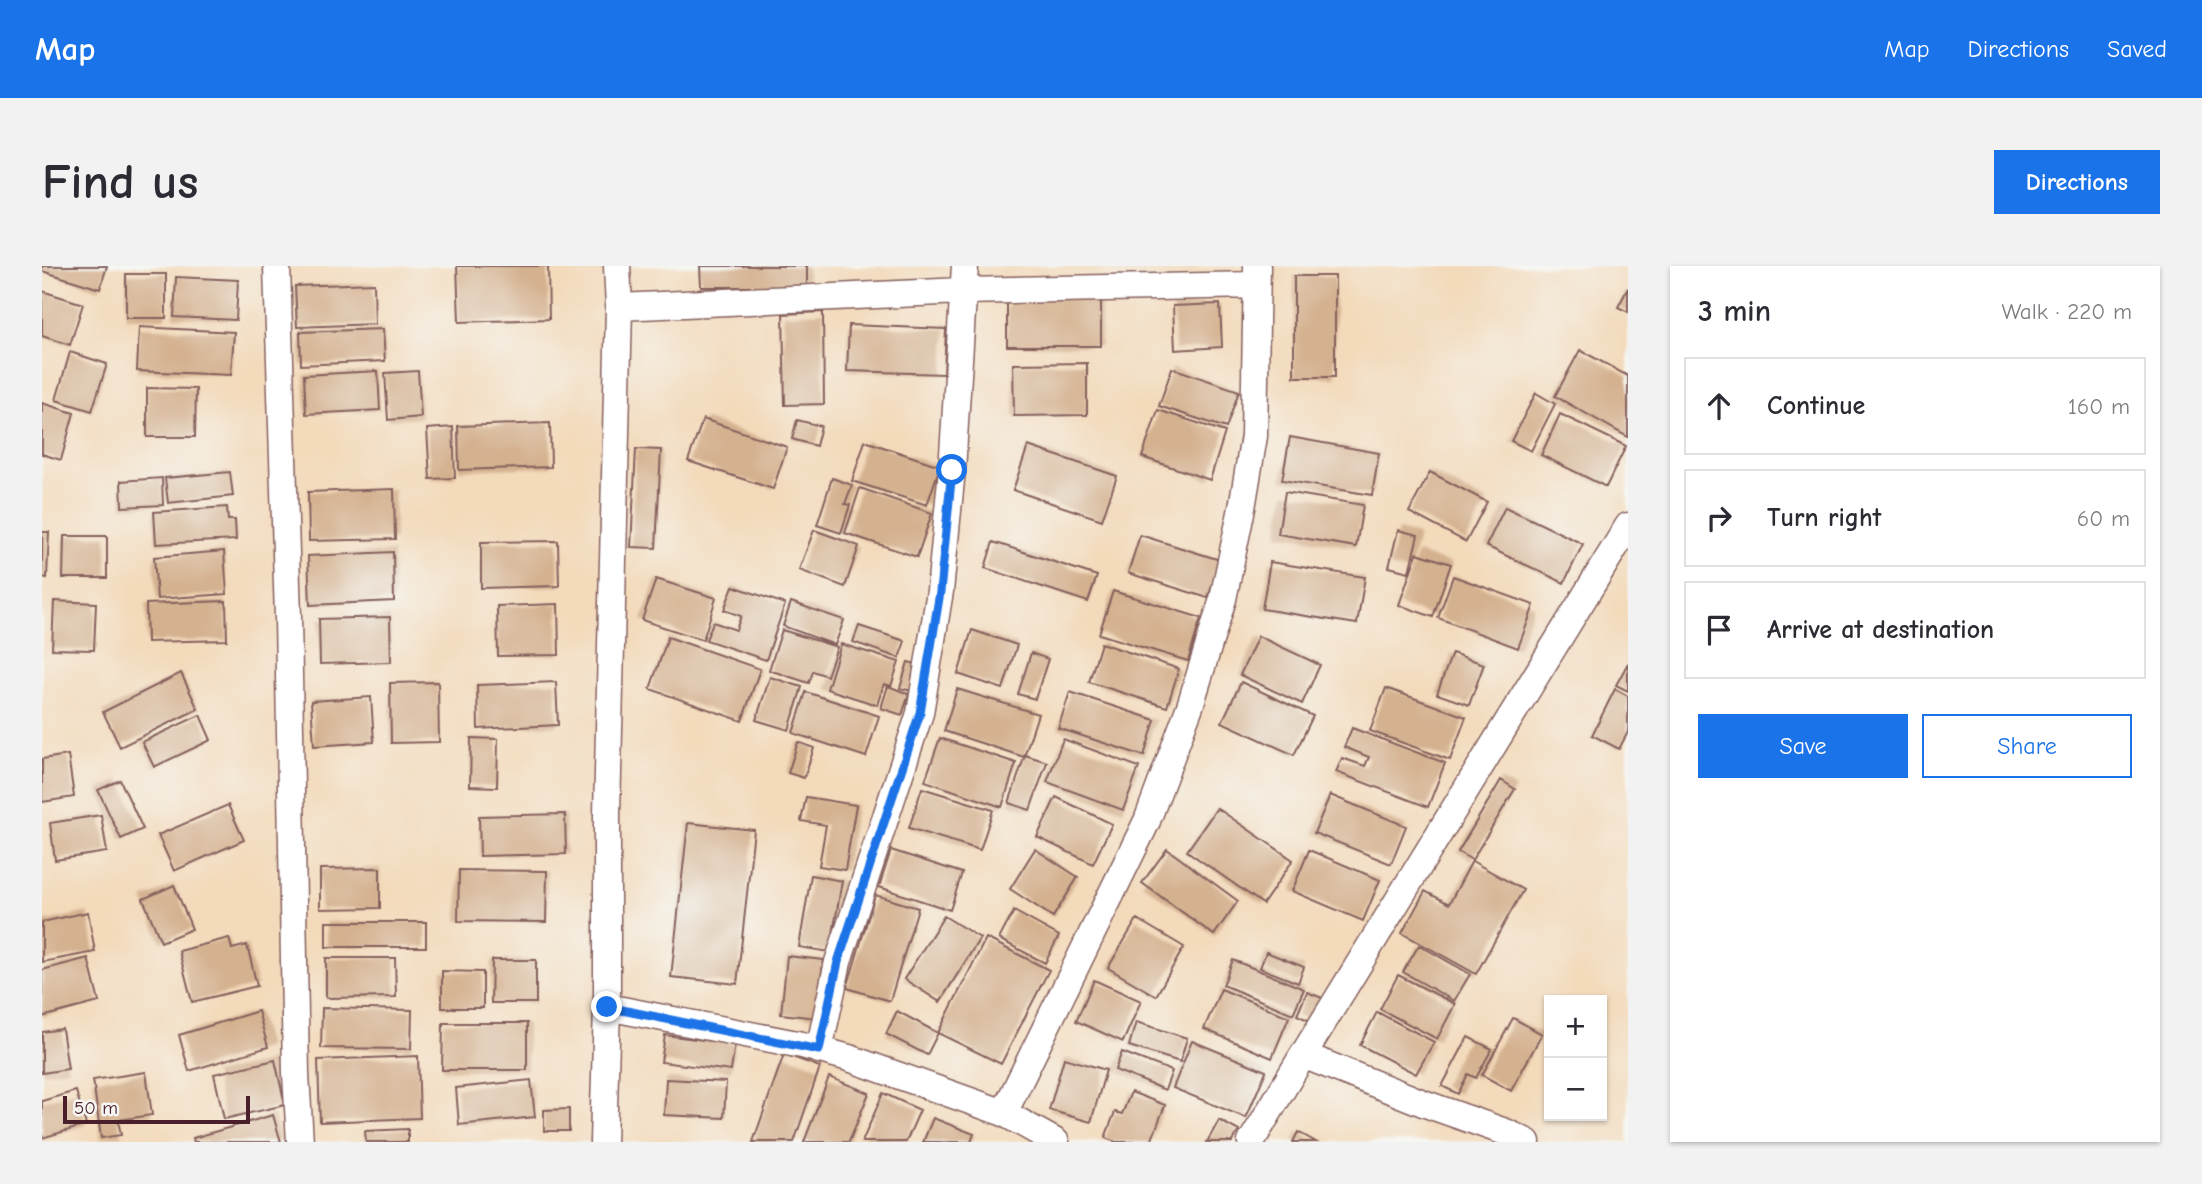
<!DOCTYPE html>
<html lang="en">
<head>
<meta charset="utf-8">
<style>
	:root { --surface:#fff; --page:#f2f2f3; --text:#2b2b33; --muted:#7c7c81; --line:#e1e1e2; --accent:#1a73e8 }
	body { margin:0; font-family:"Comic Neue",sans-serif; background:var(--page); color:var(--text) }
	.controls { position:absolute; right:21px; bottom:21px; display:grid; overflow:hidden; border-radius:0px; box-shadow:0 2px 5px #0004 }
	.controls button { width:63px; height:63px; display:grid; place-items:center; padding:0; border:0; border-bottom:2px solid var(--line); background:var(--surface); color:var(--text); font:35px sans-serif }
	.scale { position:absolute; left:21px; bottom:18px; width:187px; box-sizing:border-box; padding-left:7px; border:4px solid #4a1f2b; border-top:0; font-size:19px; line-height:24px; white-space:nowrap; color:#4a1f2b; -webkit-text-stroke:5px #f6f6f2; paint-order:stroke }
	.stop { position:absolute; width:21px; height:21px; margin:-16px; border:5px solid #1a73e8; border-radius:50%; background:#fff }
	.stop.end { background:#1a73e8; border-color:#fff; box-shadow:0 2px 7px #0008 }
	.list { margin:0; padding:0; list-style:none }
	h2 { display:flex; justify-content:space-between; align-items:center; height:91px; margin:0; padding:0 28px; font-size:30px }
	h2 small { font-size:23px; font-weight:400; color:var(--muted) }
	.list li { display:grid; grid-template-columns:46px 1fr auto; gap:21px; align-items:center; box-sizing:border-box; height:98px; margin:0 14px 14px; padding:0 14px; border:2px solid var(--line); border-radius:0px }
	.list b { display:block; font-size:26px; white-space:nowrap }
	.list em { font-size:23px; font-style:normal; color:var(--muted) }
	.actions { display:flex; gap:14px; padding:21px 28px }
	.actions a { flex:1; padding:16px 0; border:2px solid var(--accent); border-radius:0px; text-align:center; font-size:24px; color:var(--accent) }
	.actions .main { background:var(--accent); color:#fff }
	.icon { flex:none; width:38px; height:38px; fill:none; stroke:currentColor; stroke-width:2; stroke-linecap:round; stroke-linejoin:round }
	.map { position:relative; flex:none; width:1586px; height:876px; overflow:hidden; border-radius:0px }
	header { display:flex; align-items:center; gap:42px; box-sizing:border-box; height:98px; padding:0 35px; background:var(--accent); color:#fff }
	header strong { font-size:33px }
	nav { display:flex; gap:38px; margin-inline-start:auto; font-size:24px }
	.intro { display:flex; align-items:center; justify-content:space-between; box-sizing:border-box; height:168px; padding:0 42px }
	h1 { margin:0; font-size:49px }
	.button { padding:18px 32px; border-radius:0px; background:var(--accent); color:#fff; font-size:24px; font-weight:700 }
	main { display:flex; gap:42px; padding:0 42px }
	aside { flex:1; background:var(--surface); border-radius:0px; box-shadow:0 2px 5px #0004 }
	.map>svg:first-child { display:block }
	.building { fill:#d4b18f }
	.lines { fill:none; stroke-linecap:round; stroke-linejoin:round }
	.minor-casing { stroke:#85605d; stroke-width:29 }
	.minor { stroke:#fff; stroke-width:26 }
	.route { stroke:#1a73e8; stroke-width:9 }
</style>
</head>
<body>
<header>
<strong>Map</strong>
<nav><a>Map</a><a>Directions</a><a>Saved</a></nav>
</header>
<div class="intro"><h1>Find us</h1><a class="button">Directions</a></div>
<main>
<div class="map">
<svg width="1586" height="876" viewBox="0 0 1586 876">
	<rect width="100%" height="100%" fill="#f6f6f2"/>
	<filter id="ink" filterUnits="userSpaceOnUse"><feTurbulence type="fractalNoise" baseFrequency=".0143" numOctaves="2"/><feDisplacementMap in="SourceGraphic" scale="14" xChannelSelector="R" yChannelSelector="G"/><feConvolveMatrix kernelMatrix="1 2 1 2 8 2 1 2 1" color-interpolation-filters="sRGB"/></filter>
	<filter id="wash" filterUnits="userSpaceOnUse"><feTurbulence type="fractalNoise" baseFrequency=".00686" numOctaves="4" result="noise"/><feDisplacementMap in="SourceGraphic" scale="28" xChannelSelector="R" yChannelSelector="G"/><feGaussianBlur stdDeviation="1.57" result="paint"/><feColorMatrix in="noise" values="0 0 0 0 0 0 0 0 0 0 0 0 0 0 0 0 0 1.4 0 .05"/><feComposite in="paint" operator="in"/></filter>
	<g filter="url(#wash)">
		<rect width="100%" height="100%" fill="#f3dabb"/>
		<g id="blocks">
			<path class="building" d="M0 0H65L58 23 0 5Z
				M415 0H506L507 53 417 56Z
				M658 0H765V21H659Z
				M84 8H124V52H84Z
				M1252 10H1293V111H1252Z
				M134 11 196 14 194 54 132 51Z
				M332 17 333 58 255 61 253 20Z
				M1586 22V46L1576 41Z
				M0 25 41 38 28 79 0 70Z
				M965 30H1059V80H965Z
				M1178 38 1180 81 1133 84 1131 40Z
				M781 46 782 138 743 139 741 48Z
				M807 59 904 63 902 108 805 105Z
				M97 61 192 66 189 109 95 105Z
				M341 63 343 95 259 99 258 66Z
				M1538 84 1586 110V171L1513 130Z
				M28 86 65 98 50 145 14 134Z
				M1045 97V149L972 150 971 98Z
				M1130 102 1197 125 1184 162 1117 140Z
				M336 105 338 144 264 148 262 109Z
				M376 105 379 151 346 154 343 107Z
				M105 122 154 123 153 171H105Z
				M1494 127 1513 138 1489 185 1469 175Z
				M0 137 32 147 19 194 0 188Z
				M1116 144 1183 166 1168 214 1100 191Z
				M1518 148 1584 180 1564 221 1499 189Z
				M661 153 745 181 731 223 646 195Z
				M755 154 779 160 774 180 750 173Z
				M508 157 509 201 417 204 416 160Z
				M411 161 413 212 388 213 385 163Z
				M1248 171 1337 187 1330 229 1240 214Z
				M823 175 898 200 885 239 810 215Z
				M986 180 1075 210 1060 254 971 224Z
				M594 183 619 184 614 282 589 281Z
				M188 206 191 230 126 237 123 212Z
				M1388 206 1445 236 1424 276 1367 246Z
				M120 212 121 239 80 241 79 215Z
				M790 212 810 219 803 238 808 239 799 267 775 259Z
				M818 222 890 247 875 291 803 267Z
				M352 223 353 273 267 275 266 226Z
				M1243 226 1321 239 1314 281 1236 268Z
				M185 241 186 254H193L194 274 114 278 112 246Z
				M1463 241 1541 278 1522 317 1444 280Z
				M772 264 817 280 803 321 757 304Z
				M1356 264 1376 269 1367 306 1347 301Z
				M0 266H7L5 312 0 311Z
				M1098 269 1178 294 1166 332 1086 307Z
				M22 270H65V312H21Z
				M516 275 517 320 439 322V276Z
				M951 276 1055 310 1046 336 943 302Z
				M182 285 185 328 115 333 112 291Z
				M351 286 352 335 268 339 266 290Z
				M1375 287 1409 298 1391 351 1357 339Z
				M1228 296 1323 311 1315 358 1220 343Z
				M1411 310 1492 339 1476 382 1396 352Z
				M614 313 674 332 661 374 600 354Z
				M691 320 743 338 724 394 664 374 671 356 694 364 699 350 682 344Z
				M1071 325 1159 352 1146 395 1057 368Z
				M12 335 54 337 52 384 10 383Z
				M184 335 185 374 105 376 104 338Z
				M749 336 802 354 793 379 741 360Z
				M516 338 517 389 456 390 455 340Z
				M348 351 349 396 278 398 277 353Z
				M817 360 863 375 857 392 811 376Z
				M740 364 795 381 785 410 771 405 767 417 727 404Z
				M930 364 975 379 961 423 916 408Z
				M1216 370 1278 399 1260 438 1198 409Z
				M626 371 718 403 700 455 608 423Z
				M1059 377 1137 403 1125 441 1047 416Z
				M799 378 857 396 849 420 842 418 835 439 785 423Z
				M989 387 1006 393 993 433 976 428Z
				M1410 387 1442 398 1427 439 1395 428Z
				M866 396 878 399 870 425 858 422Z
				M1586 397V425L1574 419Z
				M139 407 156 443 78 481 61 446Z
				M728 411 760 421 747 464 714 454Z
				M396 416 397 476 349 477 348 417Z
				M514 416 516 459 436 463 435 419Z
				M1199 416 1271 450 1252 489 1180 456Z
				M846 420 867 428 860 449 839 442Z
				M1344 422 1424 451 1408 494 1328 465Z
				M915 423 996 448 982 491 902 465Z
				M1573 423 1586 430V466L1577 483 1550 469Z
				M764 426 837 450 824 491 751 467Z
				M1028 426 1113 454 1102 490 1016 462Z
				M329 431 332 476 272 480 269 435Z
				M158 449 169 474 112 501 100 476Z
				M1310 462 1403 497 1386 541 1294 506 1300 492 1323 500 1327 491 1302 481Z
				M429 472 456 473 455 521 428 520Z
				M898 472 974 497 960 541 883 515Z
				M1021 473 1097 501 1081 544 1005 516Z
				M756 476 772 482 762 512 746 507Z
				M26 489 32 531 0 536V493Z
				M983 489 1005 496 988 544 967 537Z
				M78 514 101 563 79 573 56 524Z
				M1459 514 1473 523 1430 594 1416 586Z
				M880 522 951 544 938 584 867 562Z
				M1288 529 1364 560 1349 598 1272 567Z
				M764 531 814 539 803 604 777 600 784 559 759 555Z
				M1014 531 1070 558 1051 598 995 571Z
				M186 539 202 574 132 605 116 569Z
				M1175 542 1251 594 1221 638 1145 585Z
				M523 548 524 588 438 590 437 550Z
				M59 549 65 586 13 594 8 557Z
				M646 557 712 564 695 718 629 711Z
				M993 583 1036 611 1011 651 968 623Z
				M1125 583 1196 635 1172 669 1100 617Z
				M849 584 920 607 908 644 837 621Z
				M1267 584 1338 614 1321 655 1250 625Z
				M1430 595 1481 624 1434 708 1360 667 1383 625 1407 638Z
				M338 602V642L278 643V603Z
				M417 604 505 605 504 656 416 655Z
				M769 609 800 615 788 686 757 681Z
				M132 619 150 663 119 676 101 633Z
				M833 629 876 642 848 735 805 722Z
				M972 645 1017 670 1003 697 957 673Z
				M46 646 53 686 0 696V656Z
				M902 650 938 672 898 736 862 713Z
				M1095 653 1142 681 1114 730 1066 702Z
				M284 656H384V681H284Z
				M187 672 190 683 205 679 215 720 150 736 137 685Z
				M944 672 1007 704 959 798 896 767Z
				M1377 679 1428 708 1412 735 1361 706Z
				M1224 686 1262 701 1256 717 1218 702Z
				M745 690 781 694 775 752 739 748Z
				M46 692 57 736 0 751V704Z
				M284 692H353L354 731 284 732Z
				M450 694H494V737H449Z
				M1191 694 1262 723 1251 748 1181 719Z
				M400 705 441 706V742H400Z
				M1356 709 1413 738 1395 773 1338 743Z
				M1052 714 1099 735 1081 776 1034 755Z
				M1179 723 1247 751 1230 792 1162 763Z
				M1265 726 1283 733 1272 757 1255 749Z
				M280 742 370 744 369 783 279 782Z
				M216 745 226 781 147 805 137 769Z
				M855 745 896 767 885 789 844 768Z
				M1335 746 1392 776 1374 808 1318 779Z
				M1471 752 1500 768 1469 825 1440 809Z
				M1094 756 1145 772 1138 796 1087 780Z
				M401 757H485V804H400Z
				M20 763 26 803 0 807V766Z
				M623 769 693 778 689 805 619 796Z
				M1426 771 1450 783 1434 812 1426 808 1416 828 1400 820Z
				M1150 775 1224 805 1204 852 1131 822Z
				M1080 786 1130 805 1123 824 1073 804Z
				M742 788 778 801 752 876H711Z
				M376 790 378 852 278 856 276 794Z
				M1022 792 1064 804 1049 856 1007 844Z
				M233 794 243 839 182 853 172 808Z
				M104 806 110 849 76 854 79 869 59 872 51 814Z
				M787 811 827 827 807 876H762Z
				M624 813 684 816 682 852 622 849Z
				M489 814 493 851 417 859 414 822Z
				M34 825 44 859 0 872V835Z
				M1089 826 1123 839 1109 876H1074L1063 872 1073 846 1080 848Z
				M841 827 878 844 864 876H820Z
				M527 843V865H502V844Z
				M231 849 239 876H152L151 872Z
				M891 852 932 868 929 876H881Z
				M1177 854 1197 865 1190 876H1165Z
				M366 863V876H324L323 865Z
				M1256 866 1274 876H1251Z"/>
		</g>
	</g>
	<g filter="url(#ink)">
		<use href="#blocks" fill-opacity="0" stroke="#85605d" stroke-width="2"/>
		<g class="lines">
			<defs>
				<path id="minor" d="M235 0 246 351 254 808 258 876
					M577 41 920 25 1214 19
					M565 741 760 779 807 792 962 847 1014 876
					M777 784 796 696 878 447 898 325 910 204 923 0
					M1261 789 1381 837 1466 867 1485 876
					M962 847 1105 555 1148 440 1181 333 1200 242 1212 170 1215 0
					M561 876 565 741V548L577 41 575 0
					M1209 876 1261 789 1586 260"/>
			</defs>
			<use href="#minor" class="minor-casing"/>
			<use href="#minor" class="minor"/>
		</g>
	</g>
	<g class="lines" filter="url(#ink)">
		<path class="route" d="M565 741 777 784 796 696 878 447 898 326 910 204"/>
	</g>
</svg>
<div class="controls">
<button>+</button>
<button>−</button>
</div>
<div class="scale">50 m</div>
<div class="stop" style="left:910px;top:204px"></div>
<div class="stop end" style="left:565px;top:741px"></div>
</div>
<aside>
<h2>3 min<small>Walk · 220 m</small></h2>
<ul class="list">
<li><svg class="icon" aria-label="ahead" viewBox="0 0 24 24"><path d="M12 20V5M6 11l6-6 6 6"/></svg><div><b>Continue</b></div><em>160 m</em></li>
<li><svg class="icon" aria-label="right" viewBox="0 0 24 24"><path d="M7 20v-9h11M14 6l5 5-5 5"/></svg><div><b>Turn right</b></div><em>60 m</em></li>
<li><svg class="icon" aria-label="arrive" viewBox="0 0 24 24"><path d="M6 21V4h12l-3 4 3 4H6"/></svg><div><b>Arrive at destination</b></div></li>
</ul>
<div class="actions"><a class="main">Save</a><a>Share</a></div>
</aside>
</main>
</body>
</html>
